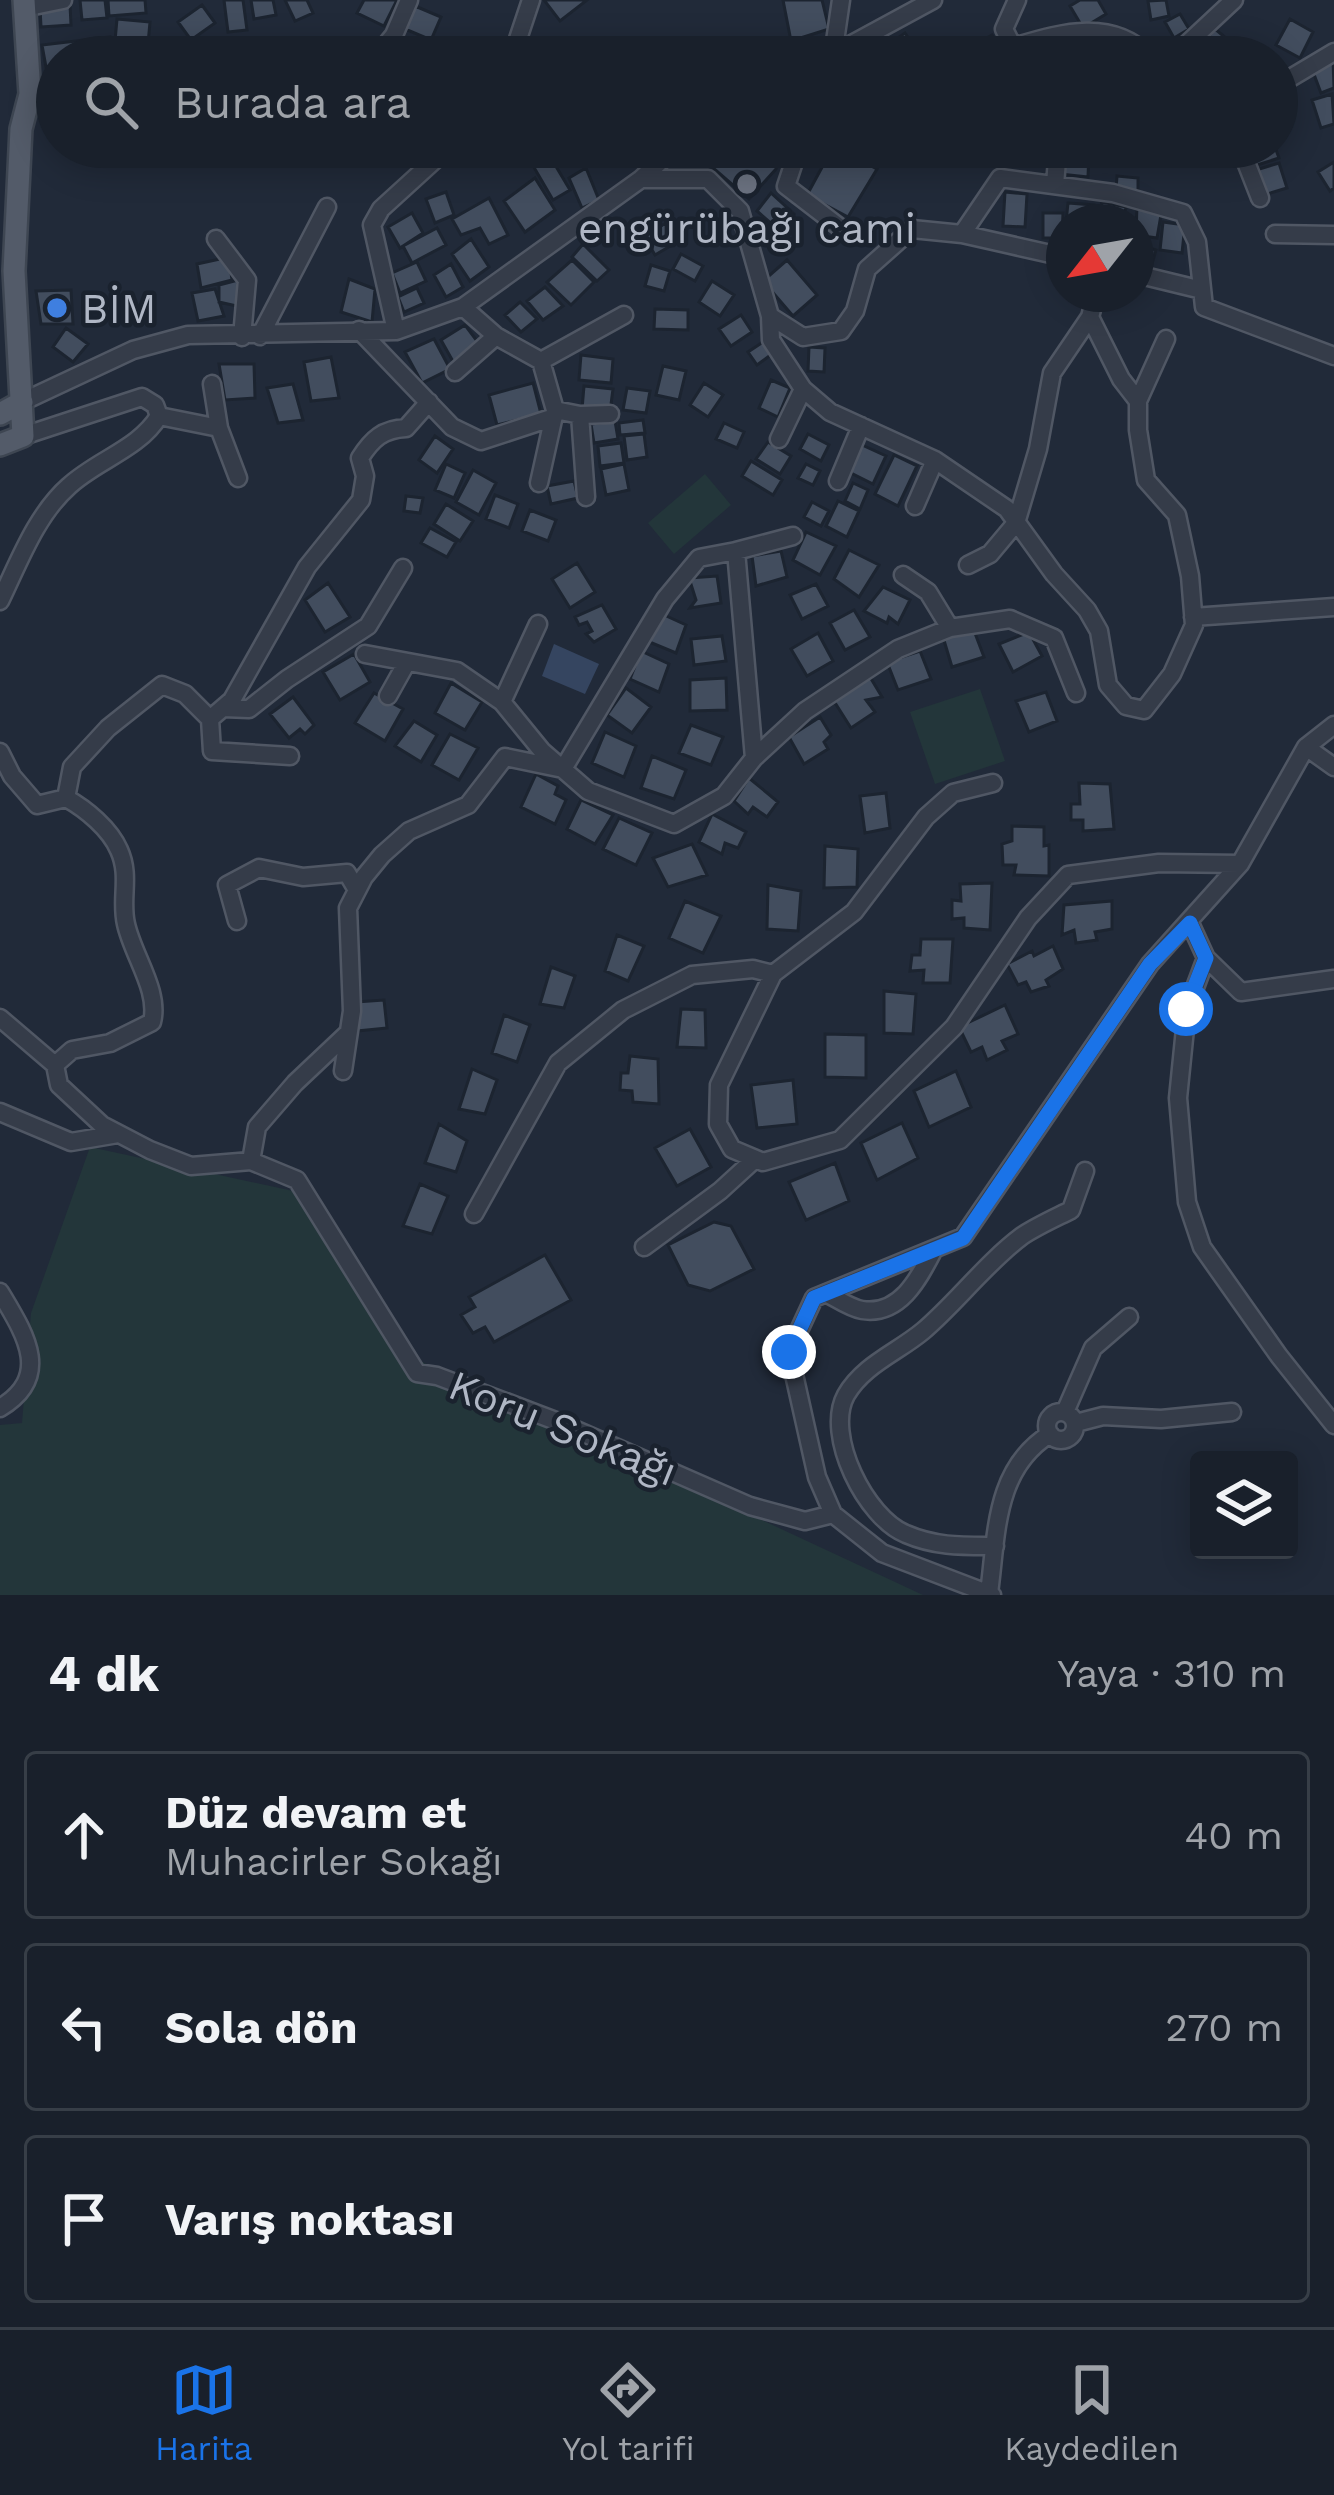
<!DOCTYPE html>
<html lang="tr">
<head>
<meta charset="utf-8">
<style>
	:root { --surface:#19202b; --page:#222833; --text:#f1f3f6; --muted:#9fa3a9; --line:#373e47; --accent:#1a73e8 }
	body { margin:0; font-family:"Work Sans",sans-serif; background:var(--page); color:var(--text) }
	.controls { position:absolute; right:36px; bottom:36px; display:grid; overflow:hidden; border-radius:12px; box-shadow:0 6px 30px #0003 }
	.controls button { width:108px; height:108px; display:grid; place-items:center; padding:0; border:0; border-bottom:3px solid var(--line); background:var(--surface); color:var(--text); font:60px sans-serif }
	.compass { position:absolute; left:1046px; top:204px; width:108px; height:108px; border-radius:50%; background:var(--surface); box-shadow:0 6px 30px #0003; rotate:239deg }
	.stop { position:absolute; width:36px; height:36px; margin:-27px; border:9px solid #1a73e8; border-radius:50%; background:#fff }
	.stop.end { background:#1a73e8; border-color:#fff; box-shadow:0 3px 12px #0008 }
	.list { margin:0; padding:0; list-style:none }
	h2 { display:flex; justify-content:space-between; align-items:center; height:156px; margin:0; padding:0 48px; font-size:51px }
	h2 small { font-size:39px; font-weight:400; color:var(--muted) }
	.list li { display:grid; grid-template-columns:78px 1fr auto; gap:36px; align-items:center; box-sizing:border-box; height:168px; margin:0 24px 24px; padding:0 24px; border:3px solid var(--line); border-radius:12px }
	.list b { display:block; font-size:45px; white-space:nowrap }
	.list p { margin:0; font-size:39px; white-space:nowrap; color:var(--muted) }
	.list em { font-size:39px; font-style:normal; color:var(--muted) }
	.icon { flex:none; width:66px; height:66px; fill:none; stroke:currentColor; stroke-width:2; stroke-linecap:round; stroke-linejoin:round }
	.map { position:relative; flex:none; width:1334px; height:1595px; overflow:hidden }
	.search { position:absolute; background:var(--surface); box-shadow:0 6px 30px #0003; left:36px; right:36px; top:36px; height:132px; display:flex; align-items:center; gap:30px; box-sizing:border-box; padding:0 42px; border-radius:66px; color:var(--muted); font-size:45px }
	.sheet { height:732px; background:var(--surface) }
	nav { display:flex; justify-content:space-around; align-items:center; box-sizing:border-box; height:168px; border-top:3px solid var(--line); background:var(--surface); font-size:33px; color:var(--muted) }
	nav a { display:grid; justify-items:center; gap:6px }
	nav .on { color:var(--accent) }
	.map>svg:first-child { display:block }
	.green { fill:#23363a }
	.water { fill:#354560 }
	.building { fill:#424d5e; stroke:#1c2430; stroke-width:3 }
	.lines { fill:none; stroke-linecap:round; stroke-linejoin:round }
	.minor-casing { stroke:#505764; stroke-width:21 }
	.major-casing { stroke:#3e4652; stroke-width:26 }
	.minor { stroke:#353c49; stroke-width:16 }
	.major { stroke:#535b69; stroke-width:21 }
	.route { stroke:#1a73e8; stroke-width:15 }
	.worship-dot { fill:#6b7280; stroke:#1a222e; stroke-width:4.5 }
	.shop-dot { fill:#3f7fe0; stroke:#1a222e; stroke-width:4.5 }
	.labels { text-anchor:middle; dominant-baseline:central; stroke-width:9; stroke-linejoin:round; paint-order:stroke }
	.poi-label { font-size:42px; fill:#b0b7c5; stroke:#1a222e }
	.street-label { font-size:42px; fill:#b0b7c5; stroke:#1a222e }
</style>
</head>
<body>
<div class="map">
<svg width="1334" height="1595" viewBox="0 0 1334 1595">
	<rect width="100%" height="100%" fill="#212a39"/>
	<path class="green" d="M705 474 731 505 674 554 648 523Z
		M980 689 1005 761 935 784 910 712Z
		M90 1147 307 1194 418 1360 923 1595H0V1425L22 1423 31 1313Z"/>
	<path class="water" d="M554 644 599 664 585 694 542 676Z"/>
	<path class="building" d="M80 0H105L107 18 82 20Z
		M108 0H145L146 13 109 16Z
		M224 0H243L247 30 228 32Z
		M251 0H273L276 15 254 19Z
		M285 0H307L313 13 295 21Z
		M364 0H397L384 26 357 13Z
		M544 0H587L560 21Z
		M783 0H822L829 29 791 41Z
		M1080 0H1098L1106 14 1083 28 1070 6Z
		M1166 0 1169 16 1151 20 1148 1Z
		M70 5 71 25 41 27 40 7Z
		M202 5 215 23 191 40 178 22Z
		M415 6 441 17 431 40 405 29Z
		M1180 14 1189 29 1174 38 1165 22Z
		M117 19 150 22 148 44 115 41Z
		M1290 19 1313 32 1300 58 1276 45Z
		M1215 29 1232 43 1220 57H1213L1200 46Z
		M905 33 920 55 883 57 879 51Z
		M992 35 1001 51 992 57H973L968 49Z
		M110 37 112 57H57V65L46 67 42 45Z
		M1066 45 1088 49 1087 57H1064Z
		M1333 60 1334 88 1321 93 1312 69Z
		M1332 94 1334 124 1321 128 1312 100Z
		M706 147H783L776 169 749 199 698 155Z
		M833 147 877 169 848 217 807 195Z
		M1186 147H1216L1219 154 1197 166Z
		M1244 147H1275L1279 158 1251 167Z
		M1062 149 1089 151 1088 177 1060 174Z
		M548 153 570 190 553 200 532 164Z
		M1334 162V188L1330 191 1318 172Z
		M1279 163 1287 188 1264 195 1256 170Z
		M586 168 599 200 582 208 569 178Z
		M1117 176 1138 178V192L1116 190Z
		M535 178 555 210 525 232 504 201Z
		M446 192 454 215 435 223 426 199Z
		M1005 192 1027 194 1025 227 1003 226Z
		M771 193 794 214 781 232 757 211Z
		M489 198 508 235 489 244 480 228 461 235 452 219Z
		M1102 202 1126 207 1122 222H1098Z
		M1068 203 1094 205 1092 222H1066Z
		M1137 205 1162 209 1157 238 1136 235Z
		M412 213 423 233 400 248 388 227Z
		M1043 213H1063L1062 238H1043Z
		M1163 222 1185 225 1182 253 1160 250Z
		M666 223 677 242 655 255 644 236Z
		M437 228 446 245 412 263 403 246Z
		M471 239 489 267 470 281 452 254Z
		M583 244 609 270 597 281 572 257Z
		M1136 244 1156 250 1149 274 1136 271Z
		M681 254 703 266 695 281 673 269Z
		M229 257 232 280 201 288 197 264Z
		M572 260 594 282 571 305 547 282Z
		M787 260 817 295 793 316 763 281Z
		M417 262 426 281 400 293 392 273Z
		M451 264 463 287 446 297 434 275Z
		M651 265 670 271 664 291 645 286Z
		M242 279 241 307 219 302V285Z
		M349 279 375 289 372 322 341 312Z
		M712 281 734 295 720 316 699 302Z
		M545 287 563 306 543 320 527 301Z
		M417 288 424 303 404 312 398 297Z
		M215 289 224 316 198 321 192 293Z
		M71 290 73 324H41L36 291Z
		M520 302 537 319 521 332 505 315Z
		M655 309 688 310V330L654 329Z
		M741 315 752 332 731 346 719 329Z
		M465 325 480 345 455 365 441 340Z
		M66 328 88 344 73 362 53 347Z
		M434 339 450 369 422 383 405 352Z
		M763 342 772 354 757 365 748 352Z
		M809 347 825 348 824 372 808 371Z
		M581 355 613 359 611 383 579 380Z
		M331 357 339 398 311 401 304 362Z
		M219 364H254L255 398 225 400Z
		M663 366 686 371 679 400 656 395Z
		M771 380 790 388 778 417 759 408Z
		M533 383 541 414 497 425 489 395Z
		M704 383 723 395 708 417 690 405Z
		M293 384 303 420 278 423 267 388Z
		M584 386 613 389 610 412 582 409Z
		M627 388 650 391 646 413 623 410Z
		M643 420 645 433 620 435 619 423Z
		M615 421 618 439 594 443 591 424Z
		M724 423 744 432 737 448 716 439Z
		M644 434 647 457 627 460 624 436Z
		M808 434 829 445 821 461 800 449Z
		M435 436 453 449 437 473 419 460Z
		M768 442 791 456 780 474 756 459Z
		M621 443 624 463 600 466 598 446Z
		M862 445 886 456 873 484 849 472Z
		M894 455 917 466 898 506 875 494Z
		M751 461 782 480 773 495 742 476Z
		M446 464 465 473 454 498 435 490Z
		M624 464 629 490 606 495 601 469Z
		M806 464 820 471 813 485 798 478Z
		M473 470 496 483 479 515 456 502Z
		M574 481 578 498 551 504 547 486Z
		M853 483 868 490 860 509 845 501Z
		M495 495 518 504 509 528 486 519Z
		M406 496 423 498 420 513 404 511Z
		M838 501 859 511 847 537 826 526Z
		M812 502 829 511 821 526 804 517Z
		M446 504 473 521 460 541 434 524Z
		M530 510 556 520 548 541 522 531Z
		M430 528 456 542 447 557 421 543Z
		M806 532 836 546 820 575 793 560Z
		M849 550 879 565 859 597 834 579Z
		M781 551 787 577 756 586 752 556Z
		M577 563 595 592 570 608 552 579Z
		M717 576 721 603 690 608 696 600 689 578Z
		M328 583 350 617 325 632 305 600Z
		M816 584 828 606 802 619 790 595Z
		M883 587 910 600 898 624 889 617 887 623 864 611Z
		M602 605 616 629 594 642 586 634 592 631 587 622 579 625 575 617Z
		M854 610 870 637 845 650 830 623Z
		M662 614 686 625 676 653 647 641Z
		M973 628 984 657 952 667 943 637Z
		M1029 632 1042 656 1013 672 999 644Z
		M818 633 833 661 807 676 791 649Z
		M722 636 726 661 694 665 691 639Z
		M641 651 669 664 659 692 630 679Z
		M920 651 931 679 898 690 887 662Z
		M354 654 370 682 340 700 323 672Z
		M870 677 882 697 866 700 875 712 851 728 832 698Z
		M726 678 727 710 690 711V680Z
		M451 683 482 702 465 730 435 713Z
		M626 688 651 707 632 733 607 715Z
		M1046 692 1057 721 1029 732 1016 701Z
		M374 693 403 709 385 741 355 723Z
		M293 697 314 725 305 734 300 729 289 738 270 714Z
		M820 717 831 735 824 742 828 749 804 764 789 737Z
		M414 721 437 735 421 762 395 746Z
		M691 725 723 737 711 765 679 753Z
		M605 732 636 746 624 777 592 763Z
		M450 734 478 748 459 780 432 765Z
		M652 756 686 770 674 799 641 788Z
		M536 774 558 786 555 794 566 800 555 824 521 807Z
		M749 778 778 802 767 817 753 807 748 814 734 801Z
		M1079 783 1110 784 1114 829 1083 831V820H1071V804H1080Z
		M886 793 890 828 865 833 860 796Z
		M581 800 613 815 595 844 567 829Z
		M712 814 746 832 738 848 725 843 722 854 699 842Z
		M619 818 652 833 636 865 603 849Z
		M1012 826 1044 827V846L1049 845V876L1014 875 1016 865H1003L1002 844 1012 841Z
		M692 844 707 875 668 887 653 858Z
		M825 846 858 849 857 887 824 888Z
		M992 883 990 930 964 928V918L952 919V900L961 901 960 884Z
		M768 885 801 891 798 931 767 929Z
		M685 901 721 916 703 953 669 938Z
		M1112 901V929L1095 932 1097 940 1076 943 1074 930 1062 935 1064 905Z
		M617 935 644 946 628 981 605 971Z
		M921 939H953L950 983H923L924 970 910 971 912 955H920Z
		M1053 946 1063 969 1046 980 1049 986 1031 992 1026 982 1018 985 1007 964 1032 951 1034 956Z
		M551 967 575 976 564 1008 540 1004Z
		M884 991 916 994 913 1034 884 1033Z
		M384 1000 387 1028 357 1031 356 1002Z
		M1005 1005 1018 1034 1002 1041 1007 1050 987 1060 982 1047 971 1052 959 1027Z
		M681 1009 705 1010 706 1048 677 1047Z
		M504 1015 530 1025 517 1062 492 1053Z
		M825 1034 866 1035V1078L825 1077Z
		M630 1056 658 1059 659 1104 633 1102 632 1091 620 1090 621 1073H628Z
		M472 1069 497 1080 485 1114 459 1109Z
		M956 1071 971 1107 929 1127 914 1091Z
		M793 1080 797 1124 757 1128 751 1085Z
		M902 1123 918 1158 877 1180 861 1143Z
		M439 1124 467 1141 456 1172 425 1163Z
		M690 1129 711 1167 677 1186 655 1148Z
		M835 1163 849 1201 806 1220 789 1182Z
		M420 1184 448 1196 432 1234 403 1226Z
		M714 1222 731 1226 754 1269 710 1291 688 1285 668 1245Z
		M545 1255 571 1300 494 1342 485 1327 473 1333 461 1315 475 1307 469 1297Z"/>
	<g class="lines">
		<defs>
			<path id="minor" d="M1017 0 1004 29 1013 47C1061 33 1111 17 1150 57
				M24 8 63 0
				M833 55 841 0
				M376 57 394 35 409 0
				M512 57 531 0
				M828 57 933 0
				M1173 57 1234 0
				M1277 86 1334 52
				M30 94 57 95
				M799 147 786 186 838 226
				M1240 147 1260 198
				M641 179H708L740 211 770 316 803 337 841 331 855 311 867 269 912 229 962 234 1064 257
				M1055 185 1058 147
				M962 234 1000 178 1113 193 1183 213 1197 242 1204 307 1334 356
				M1275 234 1334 235
				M216 239 247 280 242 337
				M1136 274 1202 290
				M463 307 496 336 541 361 624 315
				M770 316 771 340 803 389 830 412 935 460 1007 509 1054 574 1087 610 1099 631 1108 685 1126 706 1144 710 1172 674 1194 625 1190 576 1177 515 1146 480 1138 430V401L1121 379 1090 317 1096 294
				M359 330 452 427 481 441 554 417
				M396 331 372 225 381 209 449 147
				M260 336 327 207
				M541 361 555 410 580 415 610 414
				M455 372 496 336
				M212 384 219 428 238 478
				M1138 401 1166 339
				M22 402 133 350 188 335 396 331 463 307 641 179 676 147
				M580 415 586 497
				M159 416 219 428
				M779 439 803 389
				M838 481 861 426
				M539 483 555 411
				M915 506 935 460
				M968 565 990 554 1016 523 1038 449 1052 373 1090 317
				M903 575 928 592 950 628
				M0 601C19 562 36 515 69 486 97 460 139 449 159 416L155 405 142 397 23 436
				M1193 617 1334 607
				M365 654 457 671 502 702 542 751 588 791 674 824 724 796 754 758 805 711 898 649 950 628 1010 619 1054 638 1076 693
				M388 696 407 662
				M502 702 538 624
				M223 708 249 709 287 679 368 626 403 568
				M210 719 212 751 290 756
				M1306 747 1334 767
				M0 752 12 776 37 805 66 798
				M754 758 736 551 793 536
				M993 783 953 793 926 817 854 912 773 974 719 1085 718 1124 732 1149 763 1162 840 1140 954 1027 1028 918 1068 875 1159 863 1240 864
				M66 798C86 809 110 829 119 850 131 876 120 899 126 924 133 956 160 991 152 1022L110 1043 72 1050 55 1065 59 1085 102 1125 150 1150 191 1166 251 1161 297 1180 417 1373 437 1376 556 1421 750 1506 805 1521 833 1514
				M66 798 72 767 108 728 162 685 185 694 210 719 232 700 307 567 361 500 365 476 360 458C372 439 383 429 406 428L429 402
				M237 921 227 885 259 868 303 877 347 873 357 890
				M1190 923 1206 958 1241 992 1334 979
				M1206 958 1187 1009 1178 1098 1187 1202 1202 1247 1279 1356 1334 1425
				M0 1018 55 1065
				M343 1071 352 1011 348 908 364 877 382 855 409 831 468 805 505 757 563 769 665 599 699 558 736 551
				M0 1112 71 1142 118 1134
				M251 1161 257 1127 295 1083 348 1033
				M474 1214 558 1063 623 1010 692 975 753 969 773 974
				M644 1247 720 1191 755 1159
				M0 1292C25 1334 53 1376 0 1408
				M826 1293C836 1298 850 1308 862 1310 900 1316 919 1278 933 1251
				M1065 1412 1093 1348 1129 1317
				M1047 1426a14 14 0 1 1 28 0a14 14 0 1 1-28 0Z
				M1076 1423 1103 1416 1161 1419 1232 1412
				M995 1546C963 1546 936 1547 906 1534 866 1518 824 1435 846 1395 863 1365 898 1352 923 1331 957 1302 986 1263 1022 1236 1037 1226 1055 1218 1071 1210L1085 1171
				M989 1593C997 1534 994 1469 1050 1434
				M992 1595 882 1553 833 1514 817 1477 789 1352 814 1298 963 1237 1150 964 1240 864 1306 747 1334 725"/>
			<path id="major" d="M0 414 22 402
				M0 445 23 436 14 271 21 129 30 94 24 0"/>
		</defs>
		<use href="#minor" class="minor-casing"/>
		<use href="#major" class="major-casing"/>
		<use href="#minor" class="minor"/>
		<use href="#major" class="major"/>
	</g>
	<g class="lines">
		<path class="route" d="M789 1352 814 1298 963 1238 1150 964 1190 923 1206 958 1186 1009"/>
	</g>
	<circle class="worship-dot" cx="747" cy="184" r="12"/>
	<circle class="shop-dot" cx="57" cy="308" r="12"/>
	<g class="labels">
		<g class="poi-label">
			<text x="747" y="228">engürübağı cami</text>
			<text x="81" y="308" text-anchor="start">BİM</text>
		</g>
		<g class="street-label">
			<text transform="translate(563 1428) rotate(22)">Koru Sokağı</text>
		</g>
	</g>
</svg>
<div class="controls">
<button><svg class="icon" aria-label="layers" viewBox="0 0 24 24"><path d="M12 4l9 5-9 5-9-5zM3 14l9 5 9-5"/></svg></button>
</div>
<svg class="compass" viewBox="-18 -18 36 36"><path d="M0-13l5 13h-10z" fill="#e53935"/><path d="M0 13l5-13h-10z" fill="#9fa3a9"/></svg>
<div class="stop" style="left:1186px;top:1009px"></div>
<div class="stop end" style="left:789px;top:1352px"></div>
<div class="search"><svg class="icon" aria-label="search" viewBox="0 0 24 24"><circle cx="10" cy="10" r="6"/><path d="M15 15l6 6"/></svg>Burada ara</div>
</div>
<section class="sheet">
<h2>4 dk<small>Yaya · 310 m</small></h2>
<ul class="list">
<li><svg class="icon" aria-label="ahead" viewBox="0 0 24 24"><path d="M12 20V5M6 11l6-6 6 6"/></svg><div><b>Düz devam et</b><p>Muhacirler Sokağı</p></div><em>40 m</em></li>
<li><svg class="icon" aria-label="left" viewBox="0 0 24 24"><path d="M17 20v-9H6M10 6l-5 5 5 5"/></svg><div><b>Sola dön</b></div><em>270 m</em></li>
<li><svg class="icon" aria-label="arrive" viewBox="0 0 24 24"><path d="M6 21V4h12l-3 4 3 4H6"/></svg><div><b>Varış noktası</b></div></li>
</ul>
</section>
<nav>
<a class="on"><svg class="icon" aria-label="map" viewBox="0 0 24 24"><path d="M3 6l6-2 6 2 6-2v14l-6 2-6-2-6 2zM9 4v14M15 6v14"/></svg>Harita</a>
<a><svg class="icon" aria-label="directions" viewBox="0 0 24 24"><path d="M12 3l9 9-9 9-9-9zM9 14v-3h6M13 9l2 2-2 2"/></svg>Yol tarifi</a>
<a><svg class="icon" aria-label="saved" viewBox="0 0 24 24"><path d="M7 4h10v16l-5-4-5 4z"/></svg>Kaydedilen</a>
</nav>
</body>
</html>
